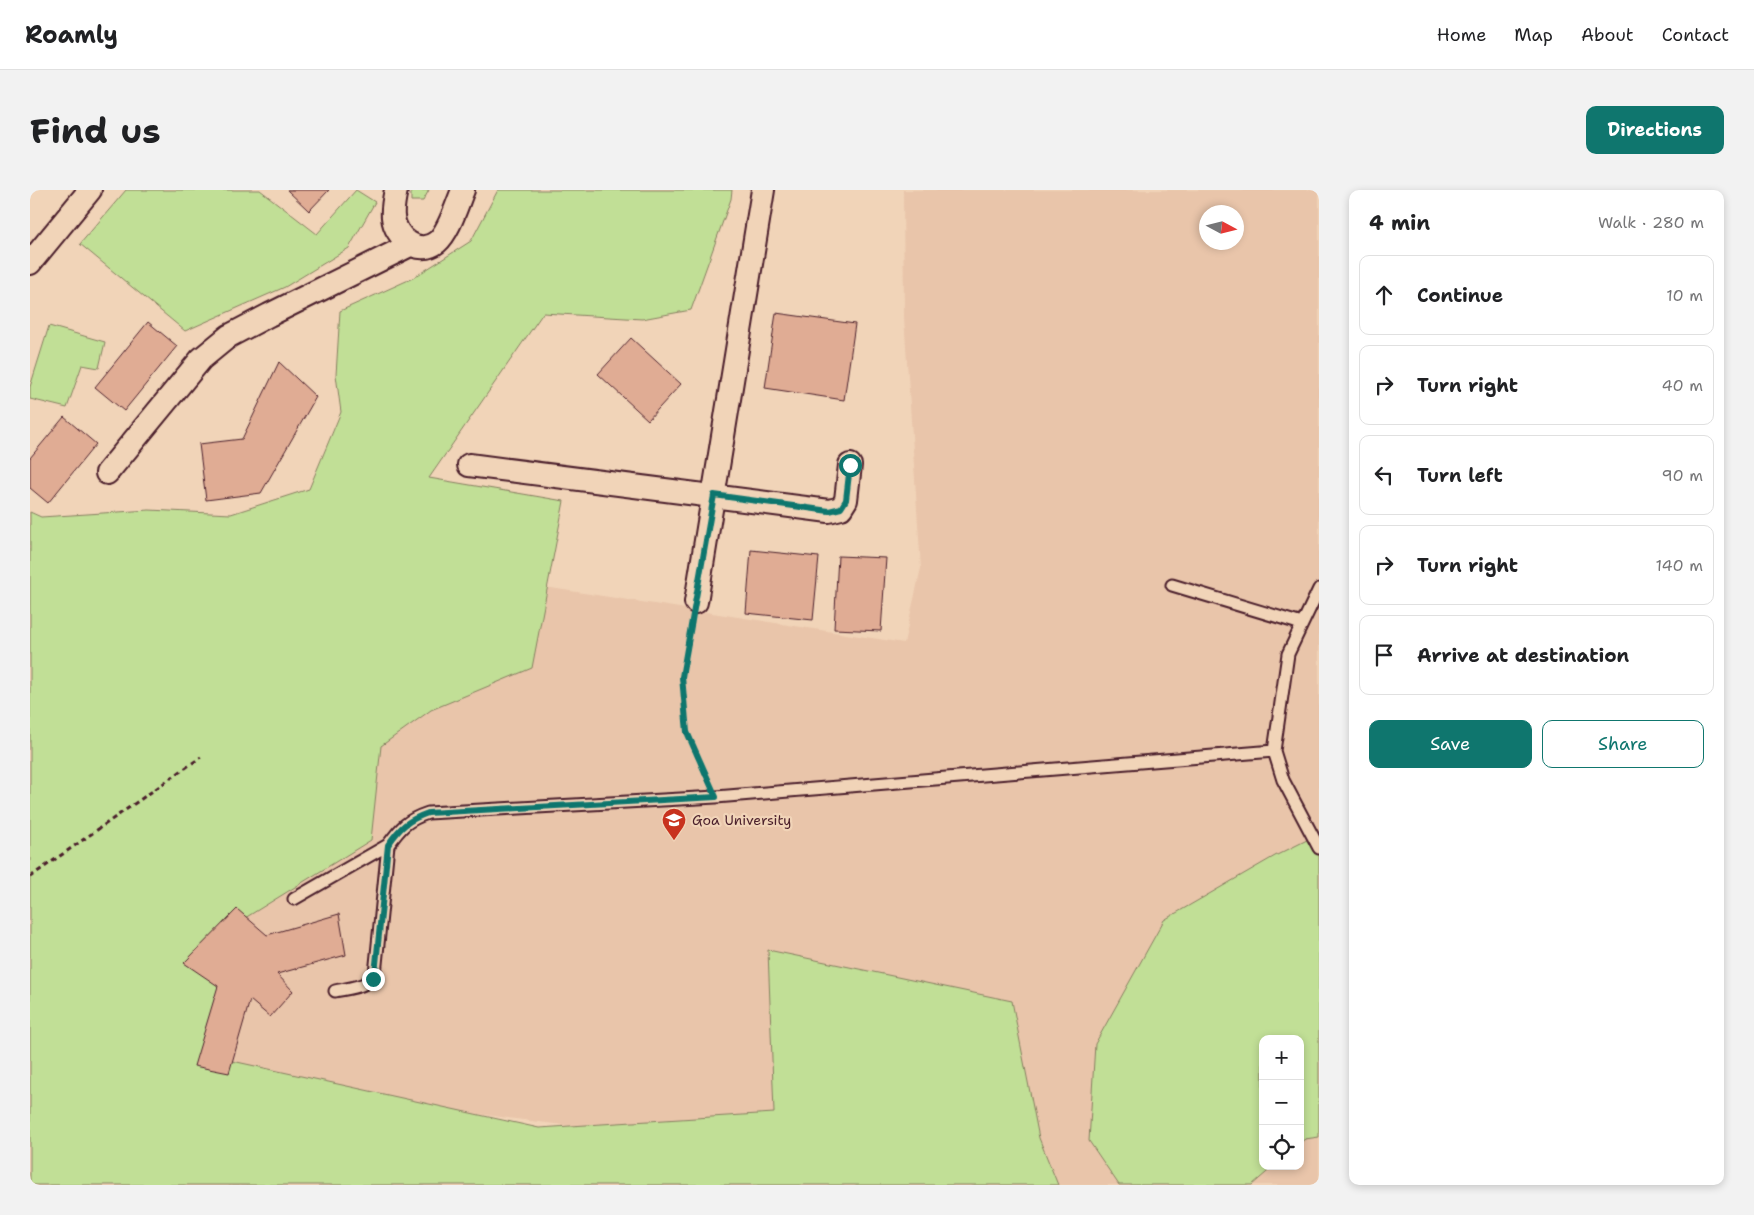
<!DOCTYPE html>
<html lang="en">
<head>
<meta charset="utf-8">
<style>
	:root { --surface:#fff; --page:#f2f2f2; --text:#202124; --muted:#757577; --line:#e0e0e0; --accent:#0f766e }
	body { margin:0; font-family:"Shantell Sans",sans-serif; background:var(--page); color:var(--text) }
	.controls { position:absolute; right:15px; bottom:15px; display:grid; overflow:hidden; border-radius:10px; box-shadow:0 2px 8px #0003 }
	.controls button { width:45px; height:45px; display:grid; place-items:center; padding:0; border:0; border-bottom:1px solid var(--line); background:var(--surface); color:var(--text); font:25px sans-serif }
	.compass { position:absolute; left:1169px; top:15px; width:45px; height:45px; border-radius:50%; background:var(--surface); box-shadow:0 2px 8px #0003; rotate:97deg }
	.stop { position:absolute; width:15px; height:15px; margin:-11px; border:4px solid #0f766e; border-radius:50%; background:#fff }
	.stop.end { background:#0f766e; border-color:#fff; box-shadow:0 1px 5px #0008 }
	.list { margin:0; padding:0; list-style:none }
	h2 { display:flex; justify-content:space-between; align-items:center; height:65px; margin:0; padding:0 20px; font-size:21px }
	h2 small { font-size:16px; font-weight:400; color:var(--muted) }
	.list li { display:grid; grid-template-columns:32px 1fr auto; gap:15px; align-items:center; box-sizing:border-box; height:80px; margin:0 10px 10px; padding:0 10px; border:1px solid var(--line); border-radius:10px }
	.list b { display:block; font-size:19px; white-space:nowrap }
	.list em { font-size:16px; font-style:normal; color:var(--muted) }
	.actions { display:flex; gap:10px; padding:15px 20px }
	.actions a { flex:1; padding:11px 0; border:1px solid var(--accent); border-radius:10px; text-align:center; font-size:18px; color:var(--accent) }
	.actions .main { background:var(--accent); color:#fff }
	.icon { flex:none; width:28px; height:28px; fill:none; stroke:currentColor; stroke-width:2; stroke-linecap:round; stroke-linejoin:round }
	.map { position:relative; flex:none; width:1289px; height:995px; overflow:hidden; border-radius:10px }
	header { display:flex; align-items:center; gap:30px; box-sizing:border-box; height:70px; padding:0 25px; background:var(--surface); border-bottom:1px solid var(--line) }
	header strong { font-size:24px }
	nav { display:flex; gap:28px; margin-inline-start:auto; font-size:18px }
	.intro { display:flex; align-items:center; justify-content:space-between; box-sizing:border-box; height:120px; padding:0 30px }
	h1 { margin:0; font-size:35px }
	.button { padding:12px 22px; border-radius:10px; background:var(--accent); color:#fff; font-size:18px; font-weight:700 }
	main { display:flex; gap:30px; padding:0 30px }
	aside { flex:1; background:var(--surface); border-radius:10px; box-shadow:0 2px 8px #0003 }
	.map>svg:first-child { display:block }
	.built { fill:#e9c5aa; fill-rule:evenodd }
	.green { fill:#c1df96; stroke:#867f60 }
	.building { fill:#e0ac94; stroke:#4a1f2b }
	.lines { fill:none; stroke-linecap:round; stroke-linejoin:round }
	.service-casing { stroke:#4a1f2b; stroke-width:15 }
	.minor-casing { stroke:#4a1f2b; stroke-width:26 }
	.path { stroke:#4a1f2b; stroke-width:3; stroke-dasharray:5 4; stroke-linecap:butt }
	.service { stroke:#f1d4b8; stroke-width:11 }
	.minor { stroke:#f1d4b8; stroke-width:22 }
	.route { stroke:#0f766e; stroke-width:6 }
	.labels { text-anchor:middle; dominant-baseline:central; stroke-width:4.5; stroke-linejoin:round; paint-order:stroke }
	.poi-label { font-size:14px; fill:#4a1f2b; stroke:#f1d4b8; text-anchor:start }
</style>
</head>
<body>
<header>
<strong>Roamly</strong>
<nav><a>Home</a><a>Map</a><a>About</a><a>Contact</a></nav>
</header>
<div class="intro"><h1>Find us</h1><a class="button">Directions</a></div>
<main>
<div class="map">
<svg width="1289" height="995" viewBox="0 0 1289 995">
	<rect width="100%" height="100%" fill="#f1d4b8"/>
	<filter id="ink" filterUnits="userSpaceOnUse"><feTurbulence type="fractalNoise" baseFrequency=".02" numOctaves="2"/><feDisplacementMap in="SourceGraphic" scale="10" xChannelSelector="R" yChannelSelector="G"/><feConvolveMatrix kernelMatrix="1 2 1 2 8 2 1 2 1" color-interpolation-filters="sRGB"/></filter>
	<g filter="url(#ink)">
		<path class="built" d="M873 0H1289V995H926L924 985 166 888 0 374 521 398 874 453 891 378 874 127ZM1176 22H1206V52H1176ZM1233 849H1270V976H1233Z"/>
		<path class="green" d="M96 0H230L287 44 326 0 345 12 319 58 255 97 155 141 50 54Z
			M381 0H399L393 11H381Z
			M468 0H702L701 9 661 120 612 129 513 123 399 288 534 311 502 478 401 520 351 556 341 650 173 754 196 817 184 867 509 938 744 923 738 760 982 811 1009 948 1028 995H0V322L11 327 119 320 201 324 279 299 311 222 306 185 310 121 383 88 441 51Z
			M19 136 75 152 69 178 52 175 37 218 0 209V197Z
			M1289 644V947L1275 949 1270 953V849H1233V976H1244L1222 995H1089L1059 951 1065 854 1134 730 1245 666Z"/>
		<path class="building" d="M257 0H299L279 21Z
			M746 123 825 134 814 210 735 198Z
			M118 132 147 156 94 221 65 197Z
			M601 148 651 194 618 230 568 184Z
			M249 172 286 207 231 303 176 310 169 254 212 249Z
			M34 227 66 254 18 313 0 298V268Z
			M721 360 789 367 783 430 716 423Z
			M808 366 856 368 851 441 804 439Z
			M207 719 237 745 309 724 316 765 247 784 263 801 240 827 220 810 199 883 164 876 188 796 154 773Z"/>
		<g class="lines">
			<defs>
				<path id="service" d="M1142 395 1272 434
					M1289 399 1258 464 1244 561 1253 590 1289 658
					M264 709 358 655
					M305 801C319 798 339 797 345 784L358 655C371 637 377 630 398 623L686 607 1244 561"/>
				<path id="minor" d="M366 0C364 9 362 18 363 27 365 47 388 67 407 52 419 42 427 14 433 0
					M0 73 60 0
					M439 275 799 321 811 318 816 310 820 275
					M77 283 171 169 199 146 239 125 380 55
					M666 412 733 0"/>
			</defs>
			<use href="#service" class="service-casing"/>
			<use href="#minor" class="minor-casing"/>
			<path class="path" d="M662 432 652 487 657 542 679 592
				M0 687 171 567"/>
			<use href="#service" class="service"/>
			<use href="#minor" class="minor"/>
		</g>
	</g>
	<g class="lines" filter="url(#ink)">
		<path class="route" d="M343 789 345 784 358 655C370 637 378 630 398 623L686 607 657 542 652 487 684 305 799 321 811 318 816 310 820 275"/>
	</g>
	<defs>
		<symbol id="university-pin" viewBox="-11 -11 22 30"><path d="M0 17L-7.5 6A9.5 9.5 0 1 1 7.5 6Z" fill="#c8321e" stroke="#f1d4b8"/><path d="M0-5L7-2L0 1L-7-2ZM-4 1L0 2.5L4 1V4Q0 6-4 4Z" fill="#fff"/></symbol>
	</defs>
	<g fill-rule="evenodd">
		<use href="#university-pin" x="630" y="616" width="28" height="38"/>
	</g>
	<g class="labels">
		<g class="poi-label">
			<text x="662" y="630">Goa University</text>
		</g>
	</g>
</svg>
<div class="controls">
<button>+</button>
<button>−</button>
<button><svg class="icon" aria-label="locate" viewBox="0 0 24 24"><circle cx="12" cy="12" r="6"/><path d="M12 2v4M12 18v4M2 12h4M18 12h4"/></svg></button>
</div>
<svg class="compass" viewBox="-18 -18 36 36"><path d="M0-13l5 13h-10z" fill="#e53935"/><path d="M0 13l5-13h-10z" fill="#757577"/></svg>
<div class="stop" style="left:820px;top:275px"></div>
<div class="stop end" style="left:343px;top:789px"></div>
</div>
<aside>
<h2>4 min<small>Walk · 280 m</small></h2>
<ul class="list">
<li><svg class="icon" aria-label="ahead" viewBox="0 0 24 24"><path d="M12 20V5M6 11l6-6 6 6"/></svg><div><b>Continue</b></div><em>10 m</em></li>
<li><svg class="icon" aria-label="right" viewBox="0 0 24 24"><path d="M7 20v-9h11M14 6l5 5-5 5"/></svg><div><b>Turn right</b></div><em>40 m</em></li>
<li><svg class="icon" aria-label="left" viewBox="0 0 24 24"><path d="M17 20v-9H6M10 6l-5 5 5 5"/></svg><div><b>Turn left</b></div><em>90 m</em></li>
<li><svg class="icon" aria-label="right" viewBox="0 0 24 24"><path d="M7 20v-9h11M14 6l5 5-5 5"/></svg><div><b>Turn right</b></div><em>140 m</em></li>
<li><svg class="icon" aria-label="arrive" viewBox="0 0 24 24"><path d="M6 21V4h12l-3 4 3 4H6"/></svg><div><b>Arrive at destination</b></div></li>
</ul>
<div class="actions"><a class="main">Save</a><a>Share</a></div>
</aside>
</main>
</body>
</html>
